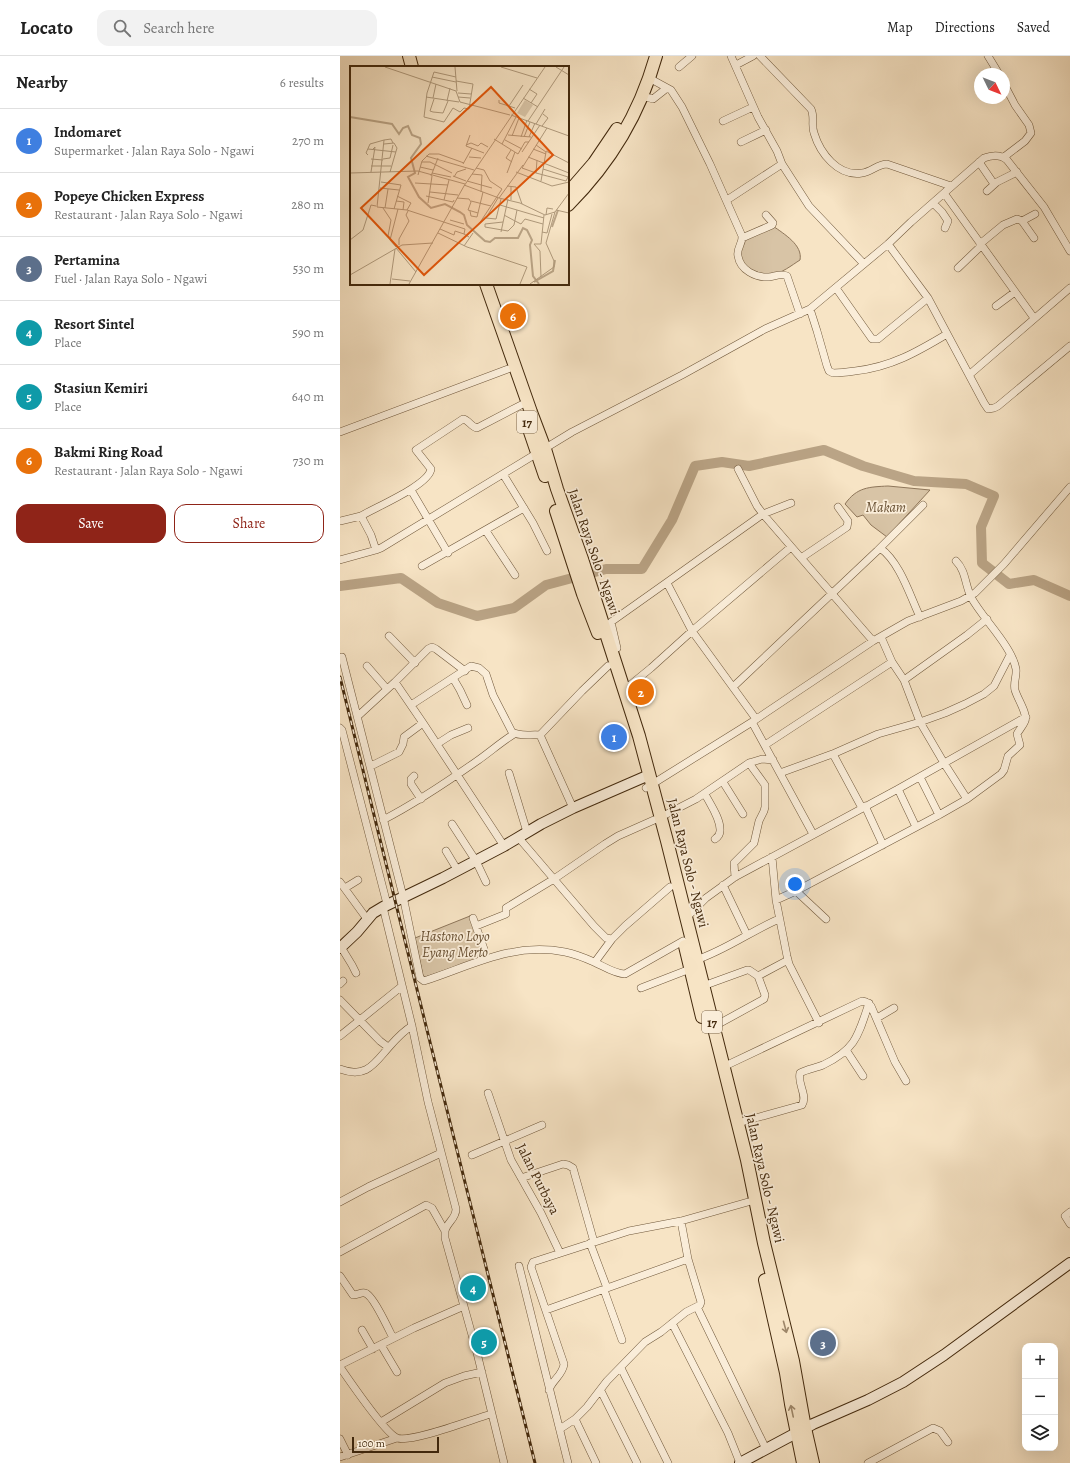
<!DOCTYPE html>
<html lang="en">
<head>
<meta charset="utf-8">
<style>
	:root { --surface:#fff; --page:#f2f2f2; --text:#222; --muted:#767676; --line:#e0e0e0; --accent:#8f2418 }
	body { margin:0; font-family:Alegreya,serif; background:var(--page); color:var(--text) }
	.controls { position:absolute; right:12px; bottom:12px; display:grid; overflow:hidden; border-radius:8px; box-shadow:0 4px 16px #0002 }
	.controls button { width:36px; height:36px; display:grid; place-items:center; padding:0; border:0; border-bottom:1px solid var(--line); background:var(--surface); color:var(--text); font:20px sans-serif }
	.compass { position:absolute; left:634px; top:12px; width:36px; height:36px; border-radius:50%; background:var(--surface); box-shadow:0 4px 16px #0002; rotate:133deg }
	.scale { position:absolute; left:12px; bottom:10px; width:87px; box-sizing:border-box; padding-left:4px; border:2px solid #43290d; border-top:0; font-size:11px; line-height:14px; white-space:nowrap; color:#43290d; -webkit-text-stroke:3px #faedd9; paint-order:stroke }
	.you { position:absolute; left:455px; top:828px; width:14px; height:14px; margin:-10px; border:3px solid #fff; border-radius:50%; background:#1a73e8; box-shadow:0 0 0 6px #1a73e833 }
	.badge { display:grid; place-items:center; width:26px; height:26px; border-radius:50%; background:var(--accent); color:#fff; font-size:13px; font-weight:700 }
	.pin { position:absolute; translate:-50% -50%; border:2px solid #fff; box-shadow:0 1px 4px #0006 }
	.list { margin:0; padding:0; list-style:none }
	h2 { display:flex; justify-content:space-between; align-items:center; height:52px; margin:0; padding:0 16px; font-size:17px }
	h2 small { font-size:13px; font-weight:400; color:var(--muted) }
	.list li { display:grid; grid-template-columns:26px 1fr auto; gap:12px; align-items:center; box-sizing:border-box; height:64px; padding:0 16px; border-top:1px solid var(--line) }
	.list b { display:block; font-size:15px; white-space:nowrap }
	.list p { margin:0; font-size:13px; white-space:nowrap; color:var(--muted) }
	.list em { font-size:13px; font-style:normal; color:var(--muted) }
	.actions { display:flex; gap:8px; padding:12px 16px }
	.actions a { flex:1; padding:9px 0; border:1px solid var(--accent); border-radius:12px; text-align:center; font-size:14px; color:var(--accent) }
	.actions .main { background:var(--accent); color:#fff }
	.icon { flex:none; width:22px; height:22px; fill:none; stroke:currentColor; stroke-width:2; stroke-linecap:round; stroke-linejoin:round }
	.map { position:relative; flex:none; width:730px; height:1407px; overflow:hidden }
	header { display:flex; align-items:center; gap:24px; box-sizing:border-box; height:56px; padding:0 20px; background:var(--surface); border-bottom:1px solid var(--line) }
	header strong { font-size:19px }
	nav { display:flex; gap:22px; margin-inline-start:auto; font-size:14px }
	.search { width:280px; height:36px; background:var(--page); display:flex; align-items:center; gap:10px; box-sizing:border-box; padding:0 14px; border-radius:12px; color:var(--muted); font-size:15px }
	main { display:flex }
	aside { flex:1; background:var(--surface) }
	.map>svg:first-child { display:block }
	.green { fill:#d8c4a6; stroke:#8e765a }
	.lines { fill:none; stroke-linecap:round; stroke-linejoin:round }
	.river { stroke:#baa486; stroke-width:10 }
	.street-casing { stroke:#70583b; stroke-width:8 }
	.secondary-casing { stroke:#43290d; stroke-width:12 }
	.highway-casing { stroke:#43290d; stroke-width:14 }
	.street { stroke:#faedd9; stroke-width:7 }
	.secondary { stroke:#faedd9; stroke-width:10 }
	.highway { stroke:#f7e4c5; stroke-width:12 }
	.rail-casing { stroke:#43290d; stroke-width:3 }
	.rail { stroke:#faedd9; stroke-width:1.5; stroke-dasharray:4.5; stroke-linecap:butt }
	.oneway { stroke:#9d8669 }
	.labels { text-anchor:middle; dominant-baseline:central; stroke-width:3.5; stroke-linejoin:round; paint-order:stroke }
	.shield { fill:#faedd9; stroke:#7a644a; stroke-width:1 }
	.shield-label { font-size:13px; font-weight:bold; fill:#43290d }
	.park-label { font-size:14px; font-style:italic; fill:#685033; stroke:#faedd9 }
	.street-label { font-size:14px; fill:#43290d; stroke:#faedd9 }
	.inset-river { fill:none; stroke:#baa486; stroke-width:2 }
	.inset-road { fill:none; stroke:#af997b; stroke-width:1 }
	.view { fill:#e0570c; fill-opacity:0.15; stroke:#e0570c; stroke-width:2 }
	.inset-edge { fill:none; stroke:#43290d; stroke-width:2 }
</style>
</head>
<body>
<header>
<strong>Locato</strong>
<div class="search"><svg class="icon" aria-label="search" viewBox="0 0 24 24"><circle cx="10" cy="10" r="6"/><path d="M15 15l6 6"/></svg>Search here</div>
<nav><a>Map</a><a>Directions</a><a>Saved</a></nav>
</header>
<main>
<aside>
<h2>Nearby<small>6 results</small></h2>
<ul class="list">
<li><span class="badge" style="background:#3f7fe0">1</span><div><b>Indomaret</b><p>Supermarket · Jalan Raya Solo - Ngawi</p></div><em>270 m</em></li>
<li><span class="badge" style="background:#e8710a">2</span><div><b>Popeye Chicken Express</b><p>Restaurant · Jalan Raya Solo - Ngawi</p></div><em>280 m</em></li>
<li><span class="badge" style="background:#5c6f8a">3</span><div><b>Pertamina</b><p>Fuel · Jalan Raya Solo - Ngawi</p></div><em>530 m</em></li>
<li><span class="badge" style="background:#0f9aa8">4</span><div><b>Resort Sintel</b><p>Place</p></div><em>590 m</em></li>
<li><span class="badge" style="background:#0f9aa8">5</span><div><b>Stasiun Kemiri</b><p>Place</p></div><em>640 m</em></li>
<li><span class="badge" style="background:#e8710a">6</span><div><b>Bakmi Ring Road</b><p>Restaurant · Jalan Raya Solo - Ngawi</p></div><em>730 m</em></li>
</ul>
<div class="actions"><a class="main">Save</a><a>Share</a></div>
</aside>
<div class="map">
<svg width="730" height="1407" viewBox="0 0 730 1407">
	<rect width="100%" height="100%" fill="#f7e4c5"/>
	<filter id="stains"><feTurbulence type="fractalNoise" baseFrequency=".005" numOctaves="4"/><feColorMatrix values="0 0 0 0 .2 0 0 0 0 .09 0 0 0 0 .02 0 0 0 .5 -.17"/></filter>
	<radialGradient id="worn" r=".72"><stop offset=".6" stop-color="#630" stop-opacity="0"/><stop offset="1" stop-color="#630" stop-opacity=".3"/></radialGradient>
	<path class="green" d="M433 170C444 178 463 189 460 204 452 209 441 218 432 218 419 219 400 212 399 196 399 192 402 188 404 184Z
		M548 430 590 434 547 481 531 469 523 459 517 461 505 448C517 431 529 431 548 430Z
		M130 860 138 880 143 901 85 921 83 920 75 882Z"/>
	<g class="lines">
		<path class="river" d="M0 530 61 522 98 547 137 560 174 552 206 529 266 513H302L332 464 355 410 382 406 409 410 484 394 523 410 574 425 626 428 654 440 641 471 642 507 669 528 694 524 730 540"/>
		<defs>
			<path id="street" d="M391 0 418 61 437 95 442 108 469 150 524 208
				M420 0 471 53C475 61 471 69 474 77 480 97 498 121 522 117 531 116 538 108 547 108L611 130
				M648 0 659 18
				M396 9 413 0
				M339 11 352 0
				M309 22 331 34 342 51 370 108 402 180C403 187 396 193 398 200 400 214 416 222 429 221 436 220 441 217 447 220L460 258
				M302 40 313 43 327 32
				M383 65 413 51
				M401 86 426 74
				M664 101 685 85 691 77 689 69 675 49 664 28
				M639 106 654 128
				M647 135 657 126 677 116
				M604 137 694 262
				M387 144 442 108
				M593 147 602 156 608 165 605 172
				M682 165 695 158
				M402 182 432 169 433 167 426 159
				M548 188 588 242 644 347 648 353 654 352 658 350 730 290
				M640 188 663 169 677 163 682 165 694 182
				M618 212 641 190
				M496 232 532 283H538L588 242
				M656 250 675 236
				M470 253 477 275 487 310 489 315 493 317C500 317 508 316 515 315 551 311 577 296 607 278
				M629 319 730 232
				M0 376 168 313
				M398 413 417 450 423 458 533 585
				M163 418 193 467 207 495
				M71 434 108 497
				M21 460C36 451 89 429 91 413L76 394 123 363C129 364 131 371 137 372L181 349
				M0 465 21 460 31 479 36 494 41 492 232 376 342 319 425 273 470 253 548 188 571 166 644 102C652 99 660 98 667 104L704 151 730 195
				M146 475 175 519
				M540 492C560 506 570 540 580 561
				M461 502 507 471 508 465 498 451
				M0 504 36 494
				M82 510 184 452
				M327 527 352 575 416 663
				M49 580 75 607
				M541 581 552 606 564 624 580 666 604 707 627 743
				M277 592 271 566 423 458 451 447
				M2 601 63 840 80 922 84 925C133 909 172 886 225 896 235 898 245 902 254 906 263 910 275 918 285 918L343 885
				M27 610 47 633
				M125 615 96 593 92 591 88 593 55 626 83 667 164 790
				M113 622 120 634 127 649
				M564 624 627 579 647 563
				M393 631 537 495 583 449
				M284 634 311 612 352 575 451 491
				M71 649 131 610 139 612 146 618 153 639 172 676C180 681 191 678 200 679L242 635 268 610
				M18 660 55 626
				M412 666 473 778
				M0 672 2 674 47 848
				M200 679 233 752
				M97 688 111 679 128 672
				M425 689 552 606
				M493 698 522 752
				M31 710 59 696 63 688 64 681 83 667
				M169 717 187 776
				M440 717 495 697 538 678 580 666 605 657 625 648 644 638 654 630 670 599
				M74 720 71 723V728L81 743
				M580 721 599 759
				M383 726 403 758
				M306 732 412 666 533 585 568 565 621 545 635 537 664 508 730 431
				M558 733 576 771
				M365 738C370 748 381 763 380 775 380 779 378 781 375 783
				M525 750 543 789
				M321 761 356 743 409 707 422 703 433 704
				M43 764C76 747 107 726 137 705 150 696 161 686 174 678
				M112 768 136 805 146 826
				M178 781 254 870 266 882 272 883 285 870 330 831
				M106 795 118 815
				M432 801 436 844 447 900 449 908 479 967
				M395 821 394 807 414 787 419 765 424 755 425 751V729L409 707
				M0 826 27 863
				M383 829 407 879
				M5 832 18 824
				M456 835 486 863
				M436 844 456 835 599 759 627 743 661 718 664 714 668 700 680 689 677 678C679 674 683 670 685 665 688 658 677 642 675 634 673 627 677 620 676 613 672 590 642 562 631 541 625 529 626 515 616 505
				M43 851 72 970 88 1046 116 1153C116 1163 107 1166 105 1175
				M133 862 144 893 145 902
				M346 862 366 842 395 821 558 733 686 661
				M136 870 166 858V852L214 823 265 788 278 780 314 764
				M1 891 12 909 16 917
				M356 904C386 894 411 875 439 863
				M255 906 272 883
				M0 928 3 925
				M363 930 407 914H409L418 920
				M301 932 350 913
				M0 944 40 985 48 991
				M537 962 554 952
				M373 971 424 943 425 939 418 920 448 904
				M0 980 62 930
				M506 994 523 1020
				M383 1011 522 945 526 946 531 950 555 1006 566 1025
				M0 1013C26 1023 34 1008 49 991 56 983 63 975 72 970
				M148 1037 171 1104 201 1157 220 1197
				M398 1067 462 1049C468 1039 457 1028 460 1017 467 1013 476 1012 483 1009 516 993 518 980 529 947
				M132 1099 202 1069
				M181 1122 223 1108 228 1109 233 1112 254 1186
				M0 1146 28 1131 101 1097
				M730 1156 725 1160 730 1168
				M250 1187 267 1232
				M0 1196 86 1149 92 1152 105 1175V1182L137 1297 164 1407
				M179 1210 228 1407
				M0 1220 13 1239C17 1239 22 1236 25 1237 33 1239 49 1274 53 1282
				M264 1234 282 1284
				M357 1251 426 1393
				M206 1254 348 1203
				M332 1267 388 1377 400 1407
				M22 1274 33 1293
				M41 1289 57 1316
				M0 1309 74 1272 124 1250
				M0 1311C9 1324 45 1377 57 1382 72 1387 133 1363 151 1358
				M281 1312 328 1407
				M209 1334C212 1324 223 1319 224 1308L191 1211 193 1206 289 1175 341 1165 408 1146
				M261 1335 297 1407
				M235 1363 256 1407
				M41 1366 105 1327 124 1320 142 1316
				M220 1373 235 1363 247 1351 267 1325 305 1286 321 1276 346 1256 360 1249 361 1246 348 1203 341 1165
				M0 1383 8 1399
				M0 1401 57 1382
				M528 1407 593 1372 600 1375 608 1386"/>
			<path id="secondary" d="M0 892 17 876 33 857 43 851 103 822 164 790 201 768 233 752 309 719
				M400 1407 473 1368 528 1344 563 1326 604 1299 730 1207"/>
			<path id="highway" d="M69 0 72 11
				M228 137 254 107 277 73
				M228 149C270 107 300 57 316 0
				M146 228 191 356 205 393 217 433 242 503 299 680 327 785 407 1104 424 1187 453 1305 465 1372 473 1407
				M189 373 205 420
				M216 455 243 538 258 577
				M345 890 362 961
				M425 1224 446 1317 451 1348 463 1407"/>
		</defs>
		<use href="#street" class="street-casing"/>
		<use href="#secondary" class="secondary-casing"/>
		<use href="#highway" class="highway-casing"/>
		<use href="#street" class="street"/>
		<use href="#secondary" class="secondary"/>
		<use href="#highway" class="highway"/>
		<defs>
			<path id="rail" d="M0 621 87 974 195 1407"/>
		</defs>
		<use href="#rail" class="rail-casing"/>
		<use href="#rail" class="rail"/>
	</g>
	<defs><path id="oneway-shaft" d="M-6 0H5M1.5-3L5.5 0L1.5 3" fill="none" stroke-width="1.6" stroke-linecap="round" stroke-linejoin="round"/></defs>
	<g class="oneway">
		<use href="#oneway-shaft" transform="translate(445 1271) rotate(75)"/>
		<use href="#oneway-shaft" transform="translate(452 1355) rotate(-102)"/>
	</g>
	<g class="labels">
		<g class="shield">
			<rect x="177" y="355" width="20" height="22" rx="3"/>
			<rect x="362" y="955" width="20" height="22" rx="3"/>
		</g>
		<g class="shield-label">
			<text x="187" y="366">17</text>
			<text x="372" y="966">17</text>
		</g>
		<g class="park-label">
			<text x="546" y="451">Makam</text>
			<text x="115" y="880">Hastono Loyo<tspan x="115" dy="16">Eyang Merto</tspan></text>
		</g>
		<g class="street-label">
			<text transform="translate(254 496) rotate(71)">Jalan Raya Solo - Ngawi</text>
			<text transform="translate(348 807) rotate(76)">Jalan Raya Solo - Ngawi</text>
			<text transform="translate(425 1122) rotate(77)">Jalan Raya Solo - Ngawi</text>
			<text transform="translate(198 1123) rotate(63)">Jalan Purbaya</text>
		</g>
	</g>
	<g transform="translate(10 10)">
		<rect width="219" height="219" fill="#f7e4c5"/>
		<path d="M175 34 183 39 175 51 167 47Z" fill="#d8c4a6"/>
		<path class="inset-river" d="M0 51 42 58 49 68 53 62 58 60 62 69 70 72 71 78 61 92 65 107 58 111 69 131 81 142 95 138 110 146 114 149 117 159 135 175 140 176 145 172H168L173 162 177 164 182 174 180 179 183 210 189 218M202 161 208 144M184 216 203 205 205 194"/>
		<path class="inset-road" d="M35 1 106 25 110 36 160 49M105 1 107 25M151 1 187 12M206 1 219 9M82 11 106 16M106 11 84 6 77 27 74 51 94 56 103 42 110 46 114 42 119 43 123 18 106 15M179 23 187 28 181 37M108 27 121 28M76 31 109 36M108 31 120 32M83 32 86 18M173 32 188 41M84 33 80 45 83 46 93 47 98 35M149 34V37L159 40M97 35 100 22M165 42 159 40 173 19M161 49 219 70M178 55 214 1M186 58 195 43M192 60 198 52 193 48M120 69 116 80 134 87M158 69 181 71M162 70 169 52M171 71 177 54M174 71 180 56M179 71 185 57M144 73 168 88 175 76H179M155 74 172 83M43 77 41 73 34 74 27 141 57 144 115 163 114 168 119 171M34 78 44 77 47 82 40 106M152 78 166 51M116 79 121 77 128 80 131 77 138 81M186 79 196 86 191 115M18 83 46 86M183 83 196 88M161 84 156 92 162 96M196 85 219 97M172 86 190 59M18 89 16 87 20 78 34 74M76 90 124 104M119 91 131 92M178 91 219 107M21 93 33 94M33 93 40 92 43 79M187 94 186 107 216 115 219 109M72 96H80L102 107M113 98 122 82M21 100H41M70 101 83 104M126 102 134 104 140 115 152 123 129 158M193 103 218 111M21 106 25 81 22 84M166 106 202 120 219 116M0 107 68 105 115 118M82 107 101 111M157 107 165 86M186 107 172 102 197 62M122 108 132 109 131 126M68 109 72 95 79 88H89L114 97M81 110 88 92M103 110 116 115M104 111 107 106 116 103M117 115 142 122M31 116 51 119 44 143M65 117 98 119M114 119 149 132 170 137 195 149 205 146 219 127M157 120 166 121 172 138M30 122 49 124M80 126 108 129M47 130 61 137 57 144M76 130 103 136 104 134M107 132 119 133 121 136 118 144 128 147M148 132 136 152 146 153 151 133M149 132 173 99M94 134 99 114M161 134V120M46 135 54 136 53 144M121 135 141 140M78 137 82 110M150 139 194 152M33 142 41 154 38 170 41 172M35 142 38 123M206 144 219 147M120 145 121 150 127 151 133 126M154 149 165 155M196 149 197 142 203 143M100 154 114 158M165 155 171 158 175 153 193 158M135 158V161L158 165 164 159 167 144M135 158 153 156M90 163 104 169 105 165 114 168M151 166 158 133M192 166 197 167 202 148M88 167 117 181 177 201 170 218M0 174 13 164 21 139 26 140M49 179V173L59 155 56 149 58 145M114 180 123 167M46 181 40 174 48 143M46 182 66 206M0 209 52 179 83 177M191 211 190 185 184 178H191L194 149M42 213 60 215M40 218 45 183M59 218 114 120 195 1M180 218 204 201V195L196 177 205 146"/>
		<path class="view" d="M141 21 203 89 74 209 11 142Z"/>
		<rect width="219" height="219" class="inset-edge"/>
	</g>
	<rect width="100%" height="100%" filter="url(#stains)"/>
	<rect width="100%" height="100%" fill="url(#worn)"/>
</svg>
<div class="controls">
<button>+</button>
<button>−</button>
<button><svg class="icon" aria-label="layers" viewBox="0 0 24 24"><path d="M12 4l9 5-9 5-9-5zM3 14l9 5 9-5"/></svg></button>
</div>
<svg class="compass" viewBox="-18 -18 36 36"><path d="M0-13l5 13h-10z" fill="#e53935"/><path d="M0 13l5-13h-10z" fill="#767676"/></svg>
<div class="scale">100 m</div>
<div class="you"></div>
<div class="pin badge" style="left:274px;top:681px;background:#3f7fe0">1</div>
<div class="pin badge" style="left:301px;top:636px;background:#e8710a">2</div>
<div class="pin badge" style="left:483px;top:1287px;background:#5c6f8a">3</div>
<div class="pin badge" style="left:133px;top:1232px;background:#0f9aa8">4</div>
<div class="pin badge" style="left:144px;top:1286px;background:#0f9aa8">5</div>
<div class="pin badge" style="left:173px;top:260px;background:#e8710a">6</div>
</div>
</main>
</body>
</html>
